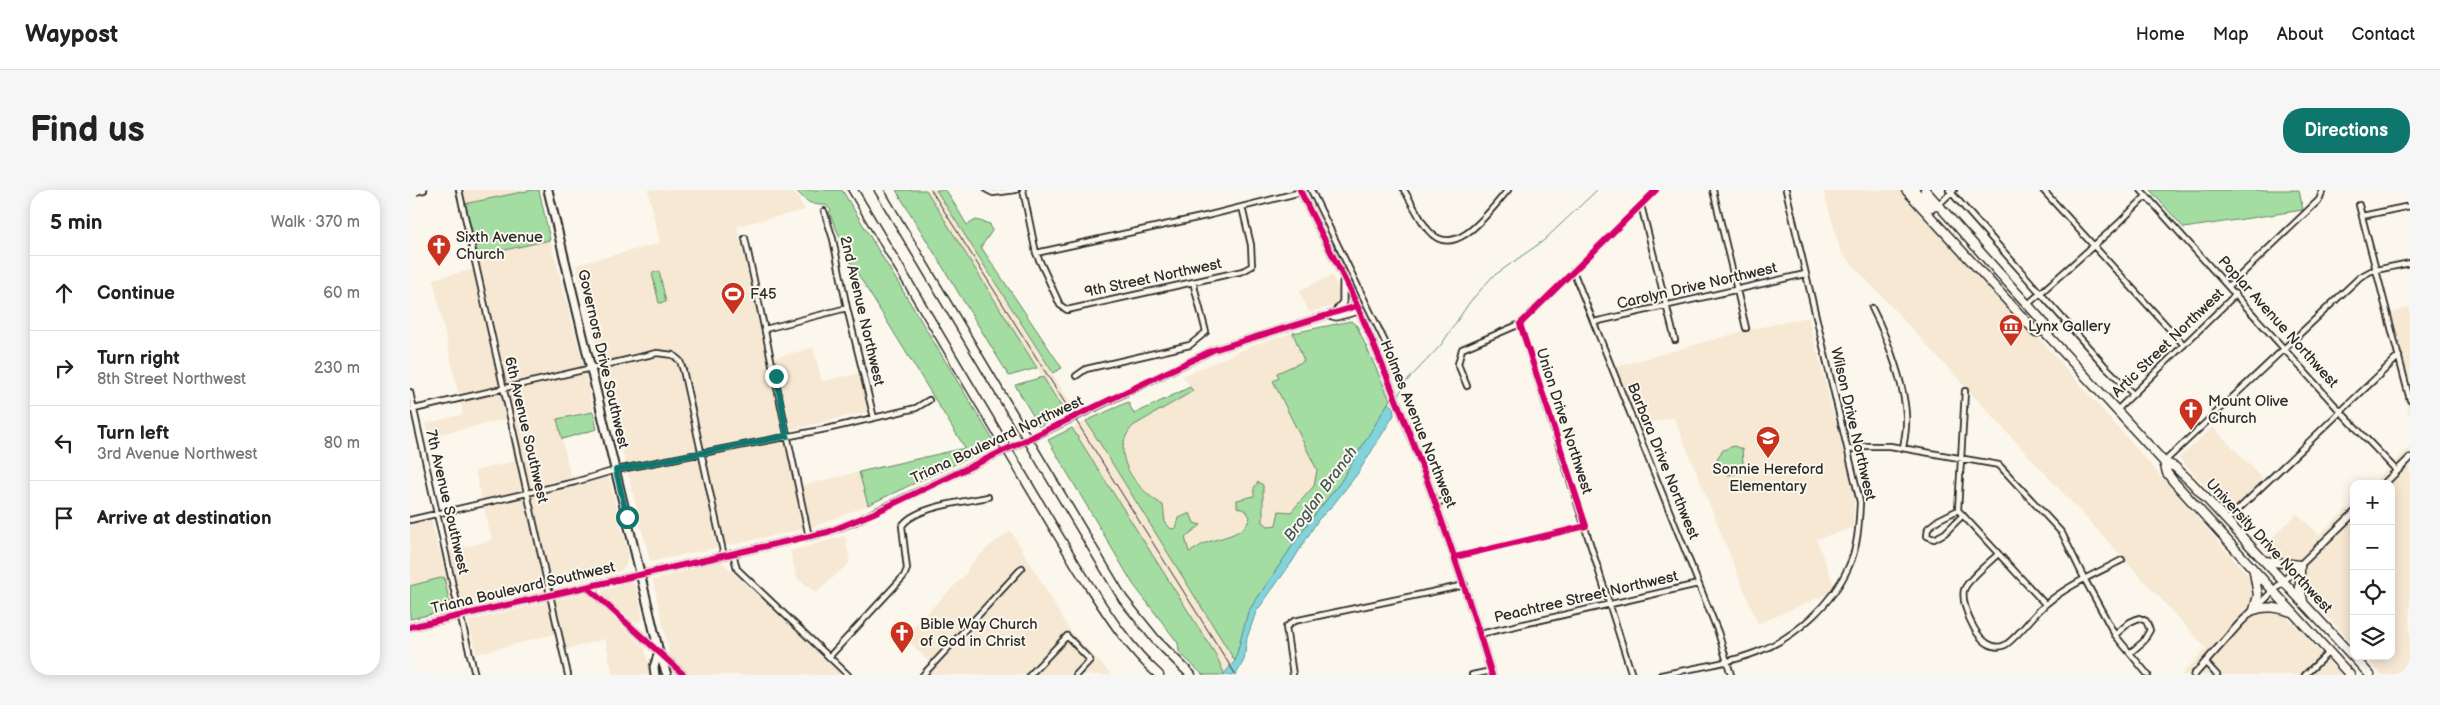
<!DOCTYPE html>
<html lang="en">
<head>
<meta charset="utf-8">
<style>
	:root { --surface:#fff; --page:#f6f6f6; --text:#222; --muted:#767676; --line:#e0e0e0; --accent:#0f766e }
	body { margin:0; font-family:"Balsamiq Sans",sans-serif; background:var(--page); color:var(--text) }
	.controls { position:absolute; right:15px; bottom:15px; display:grid; overflow:hidden; border-radius:10px; box-shadow:0 2px 12px #0003 }
	.controls button { width:45px; height:45px; display:grid; place-items:center; padding:0; border:0; border-bottom:1px solid var(--line); background:var(--surface); color:var(--text); font:25px sans-serif }
	.stop { position:absolute; width:15px; height:15px; margin:-11px; border:4px solid #0f766e; border-radius:50%; background:#fff }
	.stop.end { background:#0f766e; border-color:#fff; box-shadow:0 1px 5px #0008 }
	.list { margin:0; padding:0; list-style:none }
	h2 { display:flex; justify-content:space-between; align-items:center; height:65px; margin:0; padding:0 20px; font-size:21px }
	h2 small { font-size:16px; font-weight:400; color:var(--muted) }
	.list li { display:grid; grid-template-columns:32px 1fr auto; gap:15px; align-items:center; box-sizing:border-box; height:75px; padding:0 20px; border-top:1px solid var(--line) }
	.list b { display:block; font-size:19px; white-space:nowrap }
	.list p { margin:0; font-size:16px; white-space:nowrap; color:var(--muted) }
	.list em { font-size:16px; font-style:normal; color:var(--muted) }
	.icon { flex:none; width:28px; height:28px; fill:none; stroke:currentColor; stroke-width:2; stroke-linecap:round; stroke-linejoin:round }
	.map { position:relative; flex:none; width:2000px; height:485px; overflow:hidden; border-radius:20px }
	header { display:flex; align-items:center; gap:30px; box-sizing:border-box; height:70px; padding:0 25px; background:var(--surface); border-bottom:1px solid var(--line) }
	header strong { font-size:24px }
	nav { display:flex; gap:28px; margin-inline-start:auto; font-size:18px }
	.intro { display:flex; align-items:center; justify-content:space-between; box-sizing:border-box; height:120px; padding:0 30px }
	h1 { margin:0; font-size:35px }
	.button { padding:12px 22px; border-radius:20px; background:var(--accent); color:#fff; font-size:18px; font-weight:700 }
	main { display:flex; gap:30px; padding:0 30px }
	aside { flex:1; background:var(--surface); border-radius:20px; box-shadow:0 2px 12px #0003 }
	.map>svg:first-child { display:block }
	.built { fill:#f6e8d3 }
	.green { fill:#a3dda2; stroke:#678466 }
	.water { fill:#82d4da; stroke:#5f9094 }
	.lines { fill:none; stroke-linecap:round; stroke-linejoin:round }
	.stream { stroke:#5f9094; stroke-width:1 }
	.street-casing { stroke:#2b2b2b; stroke-width:8 }
	.secondary-casing { stroke:#2b2b2b; stroke-width:9 }
	.primary-casing { stroke:#2b2b2b; stroke-width:11 }
	.highway-casing { stroke:#2b2b2b; stroke-width:11 }
	.street { stroke:#fbf7ec; stroke-width:4.5 }
	.secondary { stroke:#fbf7ec; stroke-width:5.5 }
	.primary { stroke:#fbf7ec; stroke-width:7 }
	.highway { stroke:#fbf7ec; stroke-width:8 }
	.rail { stroke:#2b2b2b; stroke-width:1 }
	.secondary-bridge-casing { stroke:#2b2b2b; stroke-width:9; stroke-linecap:butt }
	.secondary-bridge { stroke:#fbf7ec; stroke-width:5.5 }
	.cycleway-casing { stroke:#fbf7ec; stroke-width:9 }
	.cycleway { stroke:#d6006c; stroke-width:6 }
	.route { stroke:#0f766e; stroke-width:6 }
	.labels { text-anchor:middle; dominant-baseline:central; stroke-width:4; stroke-linejoin:round; paint-order:stroke }
	.poi-label { font-size:15px; fill:#2b2b2b; stroke:#fbf7ec; text-anchor:start }
	.street-label { font-size:15px; fill:#2b2b2b; stroke:#fbf7ec }
	.water-label { font-size:16px; font-style:italic; fill:#415557; stroke:#fbf7ec }
</style>
</head>
<body>
<header>
<strong>Waypost</strong>
<nav><a>Home</a><a>Map</a><a>About</a><a>Contact</a></nav>
</header>
<div class="intro"><h1>Find us</h1><a class="button">Directions</a></div>
<main>
<aside>
<h2>5 min<small>Walk · 370 m</small></h2>
<ul class="list">
<li><svg class="icon" aria-label="ahead" viewBox="0 0 24 24"><path d="M12 20V5M6 11l6-6 6 6"/></svg><div><b>Continue</b></div><em>60 m</em></li>
<li><svg class="icon" aria-label="right" viewBox="0 0 24 24"><path d="M7 20v-9h11M14 6l5 5-5 5"/></svg><div><b>Turn right</b><p>8th Street Northwest</p></div><em>230 m</em></li>
<li><svg class="icon" aria-label="left" viewBox="0 0 24 24"><path d="M17 20v-9H6M10 6l-5 5 5 5"/></svg><div><b>Turn left</b><p>3rd Avenue Northwest</p></div><em>80 m</em></li>
<li><svg class="icon" aria-label="arrive" viewBox="0 0 24 24"><path d="M6 21V4h12l-3 4 3 4H6"/></svg><div><b>Arrive at destination</b></div></li>
</ul>
</aside>
<div class="map">
<svg width="2000" height="485" viewBox="0 0 2000 485">
	<rect width="100%" height="100%" fill="#fbf7ec"/>
	<filter id="ink" filterUnits="userSpaceOnUse"><feTurbulence type="fractalNoise" baseFrequency=".02" numOctaves="2"/><feDisplacementMap in="SourceGraphic" scale="10" xChannelSelector="R" yChannelSelector="G"/><feConvolveMatrix kernelMatrix="1 2 1 2 8 2 1 2 1" color-interpolation-filters="sRGB"/></filter>
	<g filter="url(#ink)">
		<path class="built" d="M46 0H122L49 15Z
			M238 0H383L395 20 327 36 358 169 403 158 412 191 451 183 460 221 379 240 390 296 449 282 458 315 403 337 240 372 166 75 250 53Z
			M516 0H526L664 218 655 223Z
			M1413 0H1499L1841 389 1932 485H1771L1796 458 1431 62Z
			M140 50 174 177 183 222 147 229 161 287 197 280 218 363 217 372 213 379 206 383 41 420 34 388 0 396V334L21 330 30 364 82 350 65 281 104 271 97 229 18 247 15 234 53 224 23 89 70 78 68 66Z
			M922 85 931 105 930 112 925 116 899 122 889 101Z
			M2000 117V228L1973 126Z
			M1398 127 1444 302 1443 338 1406 349 1426 400 1348 434 1264 227 1226 236 1203 178 1334 141Z
			M883 143 894 171 867 183 870 188 863 191 907 280 904 296 881 322 866 335 858 336 853 332 854 312 844 306 827 310V317L836 321 840 327 838 334 825 343 791 355 779 362 775 347 790 335 784 333 780 324 766 338 761 339 755 332 753 315 738 307 715 275 712 263 713 252 723 236 783 201 773 186 846 154Z
			M676 231 825 471 814 483 806 465 662 238Z
			M1803 237 1854 290 1820 322 1769 268Z
			M2000 257V485H1972L1954 466H1981V294H1962Z
			M1944 312V455L1852 357 1887 324 1909 345Z
			M601 341 660 441 702 485H508L519 472 494 446 557 383 558 377 578 357Z
			M435 346 440 372 406 403 387 388 380 361Z
			M311 371 432 485H264L243 390Z
			M221 393 226 396 233 427 230 432H225L193 405 192 400Z
			M176 403 235 458 241 485H203L195 449 156 459 152 442 67 464 58 431Z"/>
		<path class="green" d="M122 0H129L140 50 68 66 60 33 54 34 49 15Z
			M386 0H432L586 255 458 315 449 282 555 258 441 73 419 22 421 20 416 15C401 16 395 11 386 0Z
			M486 0H516L627 178 599 186Z
			M526 0H536L557 35 566 30 580 34 582 41 571 57 652 178 643 183Z
			M1740 0H1889L1893 20 1774 38Z
			M249 81 256 112 249 113 242 83Z
			M941 131 947 136 980 210 930 293 895 337 838 422 825 471 676 231 718 212 724 224 780 197 783 201 723 236C697 264 727 300 753 315L755 332 761 339 766 338 769 328 780 323 784 333 791 335 775 347 779 362C785 360 788 357 793 354 809 347 835 346 840 327L836 321 827 317V310L844 306V298L848 292 853 295V332L858 336 866 335 869 321 881 322 904 296 907 280 863 191 869 188 867 183 894 171 883 143Z
			M633 187 655 223 629 236 605 195Z
			M183 222 187 239 152 249 147 229Z
			M662 238 806 465 814 483 813 485H793L769 462 768 453 723 394 638 250Z
			M1324 256 1332 259 1333 273 1330 283 1318 285 1316 280 1308 279 1307 270 1313 260Z
			M34 387 41 420 0 429V396Z"/>
		<path class="water" d="M978 213 983 217 984 225 948 283 923 315 908 330 882 372 846 422 837 448 834 470 826 485H813L825 471 838 422 895 337 930 293Z"/>
		<g class="lines">
			<path class="stream" d="M988 206 995 193 1031 155 1059 113 1082 87 1133 51 1187 0"/>
			<defs>
				<path id="street" d="M49 0 158 485
					M577 0 583 3 606 0
					M613 0 626 63 650 115 657 120 833 81 842 76 841 55 832 17
					M901 0 977 156
					M994 0C1002 13 1009 28 1018 40 1045 73 1081 19 1098 0
					M1303 0 1336 138
					M1539 0 1694 175 1723 204
					M1633 0 1774 155
					M1731 0 1930 221 1987 281
					M0 3 14 0
					M1231 15 1265 150
					M1528 15 1544 0
					M1949 15 2000 210
					M414 21 423 49 437 118 464 228
					M1952 26 2000 16
					M335 48 399 347
					M626 63 796 26 891 2
					M1163 81 1308 442 1321 485
					M1819 96 1909 10 1913 0
					M1617 115 1708 34 1736 6
					M1462 118C1477 147 1498 202 1496 235 1496 243 1494 251 1493 258
					M1184 132 1395 84
					M1110 134 1222 485
					M355 139 437 118
					M666 186 676 179 780 155 796 142 783 92
					M1057 196 1048 174 1052 159 1110 134 1246 0
					M1555 201 1548 320 1635 414
					M0 202 43 396 65 485
					M0 220 247 163 263 165 270 171 273 180 314 366
					M1707 220 1826 104
					M1439 260 1453 256H1480L1589 275 1652 343 1675 390 1705 445 1738 485
					M1754 272 1950 87 1961 81 2000 73
					M1027 313 1038 309
					M1548 320 1528 330 1518 338 1517 346 1524 349 1535 343 1553 325
					M0 330 165 292 206 280 421 238 506 218 519 210
					M1817 330 1989 166
					M323 363 327 379 438 485
					M1588 364C1580 372 1557 390 1554 400 1550 416 1571 467 1595 455 1607 448 1624 424 1636 414 1658 395 1687 383 1712 370
					M1045 367 1176 336
					M1070 444 1288 394
					M1705 445 1720 432 1729 428 1736 431 1740 440 1733 452 1720 463
					M419 467 494 386 497 379 492 336C505 316 555 312 578 307
					M1795 472 1807 485
					M513 485 612 378
					M620 485 657 446 680 470 666 485
					M883 485 876 437 884 431 1055 395
					M1062 485 1081 481
					M1251 485C1283 478 1316 474 1347 462 1385 448 1423 413 1439 376 1448 357 1449 333 1450 312L1376 0
					M1895 485 1919 462"/>
				<path id="secondary" d="M890 0C909 41 932 81 950 122 1001 241 1045 361 1082 485
					M926 121 933 112V92
					M918 125 926 127 949 121
					M686 217 803 160 947 116
					M1974 294 2000 268
					M177 397 274 485
					M0 437 418 342 446 331 568 273
					M1784 485 1830 433 1944 323"/>
				<path id="primary" d="M138 0 249 462 257 485
					M245 485 244 477 249 462"/>
				<path id="highway" d="M443 0 667 377C691 414 715 455 749 485
					M469 0 713 409 746 450 781 485
					M1496 0 1626 142 1634 141
					M1504 0 1521 17 1527 16
					M1515 0 1634 133V141L1754 272 1765 277 1781 292 1960 485
					M1754 272 1757 283 1764 292 1940 485
					M1855 371 1890 375V398L1893 411
					M1844 382 1848 405 1844 420
					M1844 420C1857 415 1868 418 1881 422"/>
			</defs>
			<use href="#street" class="street-casing"/>
			<use href="#secondary" class="secondary-casing"/>
			<use href="#primary" class="primary-casing"/>
			<use href="#highway" class="highway-casing"/>
			<use href="#street" class="street"/>
			<use href="#secondary" class="secondary"/>
			<use href="#primary" class="primary"/>
			<use href="#highway" class="highway"/>
			<path class="rail" d="M521 0 826 485"/>
			<defs>
				<path id="secondary-bridge" d="M568 273 686 217"/>
			</defs>
			<use href="#secondary-bridge" class="secondary-bridge-casing"/>
			<use href="#secondary-bridge" class="secondary-bridge"/>
			<defs>
				<path id="cycleway" d="M890 0C909 41 932 81 950 122 1001 241 1045 361 1082 485
					M1045 367 1176 336 1110 134 1246 0
					M177 397 274 485
					M0 437 418 342 464 323 803 160 947 116"/>
			</defs>
			<use href="#cycleway" class="cycleway-casing"/>
			<use href="#cycleway" class="cycleway"/>
		</g>
	</g>
	<g class="lines" filter="url(#ink)">
		<path class="route" d="M217 327 206 280 377 246 366 186"/>
	</g>
	<defs>
		<symbol id="church-pin" viewBox="-11 -11 22 30"><path d="M0 17L-7.5 6A9.5 9.5 0 1 1 7.5 6Z" fill="#c8321e" stroke="#fbf7ec"/><path d="M-1.2-6h2.4v3.5h3.3v2.4h-3.3V6h-2.4V-.1h-3.3v-2.4h3.3Z" fill="#fff"/></symbol>
		<symbol id="stadium-pin" viewBox="-11 -11 22 30"><path d="M0 17L-7.5 6A9.5 9.5 0 1 1 7.5 6Z" fill="#c8321e" stroke="#fbf7ec"/><path d="M0-5a6.5 5 0 1 0 0 10a6.5 5 0 1 0 0-10ZM-3.5-1.8h7v3.6h-7Z" fill="#fff"/></symbol>
		<symbol id="museum-pin" viewBox="-11 -11 22 30"><path d="M0 17L-7.5 6A9.5 9.5 0 1 1 7.5 6Z" fill="#c8321e" stroke="#fbf7ec"/><path d="M0-6L6-3V-2H-6V-3ZM-5-1h2V3h-2ZM-1-1h2V3h-2ZM3-1h2V3H3ZM-6 4H6V6H-6Z" fill="#fff"/></symbol>
		<symbol id="school-pin" viewBox="-11 -11 22 30"><path d="M0 17L-7.5 6A9.5 9.5 0 1 1 7.5 6Z" fill="#c8321e" stroke="#fbf7ec"/><path d="M0-5L7-2L0 1L-7-2ZM-4 1L0 2.5L4 1V4Q0 6-4 4Z" fill="#fff"/></symbol>
	</defs>
	<g fill-rule="evenodd">
		<use href="#church-pin" x="15" y="42" width="28" height="38"/>
		<use href="#stadium-pin" x="309" y="90" width="28" height="38"/>
		<use href="#museum-pin" x="1587" y="122" width="28" height="38"/>
		<use href="#church-pin" x="1767" y="206" width="28" height="38"/>
		<use href="#school-pin" x="1344" y="234" width="28" height="38"/>
		<use href="#church-pin" x="478" y="429" width="28" height="38"/>
	</g>
	<g class="labels">
		<g class="poi-label">
			<text x="46" y="47">Sixth Avenue<tspan x="46" dy="17">Church</tspan></text>
			<text x="340" y="104">F45</text>
			<text x="1618" y="136">Lynx Gallery</text>
			<text x="1798" y="211">Mount Olive<tspan x="1798" dy="17">Church</tspan></text>
			<text x="1358" y="279" text-anchor="middle">Sonnie Hereford<tspan x="1358" dy="17">Elementary</tspan></text>
			<text x="510" y="434">Bible Way Church<tspan x="510" dy="17">of God in Christ</tspan></text>
		</g>
		<g class="street-label">
			<text transform="translate(743 88) rotate(-12)">9th Street Northwest</text>
			<text transform="translate(1287 96) rotate(-13)">Carolyn Drive Northwest</text>
			<text transform="translate(452 121) rotate(77)">2nd Avenue Northwest</text>
			<text transform="translate(1868 132) rotate(48)">Poplar Avenue Northwest</text>
			<text transform="translate(1758 153) rotate(-44)">Artic Street Northwest</text>
			<text transform="translate(193 169) rotate(77)">Governors Drive Southwest</text>
			<text transform="translate(1154 231) rotate(72)">Union Drive Northwest</text>
			<text transform="translate(1008 234) rotate(68)">Holmes Avenue Northwest</text>
			<text transform="translate(1443 234) rotate(77)">Wilson Drive Northwest</text>
			<text transform="translate(116 240) rotate(77)">6th Avenue Southwest</text>
			<text transform="translate(587 250) rotate(-25)">Triana Boulevard Northwest</text>
			<text transform="translate(1253 271) rotate(68)">Barbara Drive Northwest</text>
			<text transform="translate(37 312) rotate(77)">7th Avenue Southwest</text>
			<text transform="translate(1859 356) rotate(47)">University Drive Northwest</text>
			<text transform="translate(113 398) rotate(-13)">Triana Boulevard Southwest</text>
			<text transform="translate(1176 407) rotate(-13)">Peachtree Street Northwest</text>
		</g>
		<g class="water-label">
			<text transform="translate(911 304) rotate(-54)">Broglan Branch</text>
		</g>
	</g>
</svg>
<div class="controls">
<button>+</button>
<button>−</button>
<button><svg class="icon" aria-label="locate" viewBox="0 0 24 24"><circle cx="12" cy="12" r="6"/><path d="M12 2v4M12 18v4M2 12h4M18 12h4"/></svg></button>
<button><svg class="icon" aria-label="layers" viewBox="0 0 24 24"><path d="M12 4l9 5-9 5-9-5zM3 14l9 5 9-5"/></svg></button>
</div>
<div class="stop" style="left:217px;top:327px"></div>
<div class="stop end" style="left:366px;top:186px"></div>
</div>
</main>
</body>
</html>
